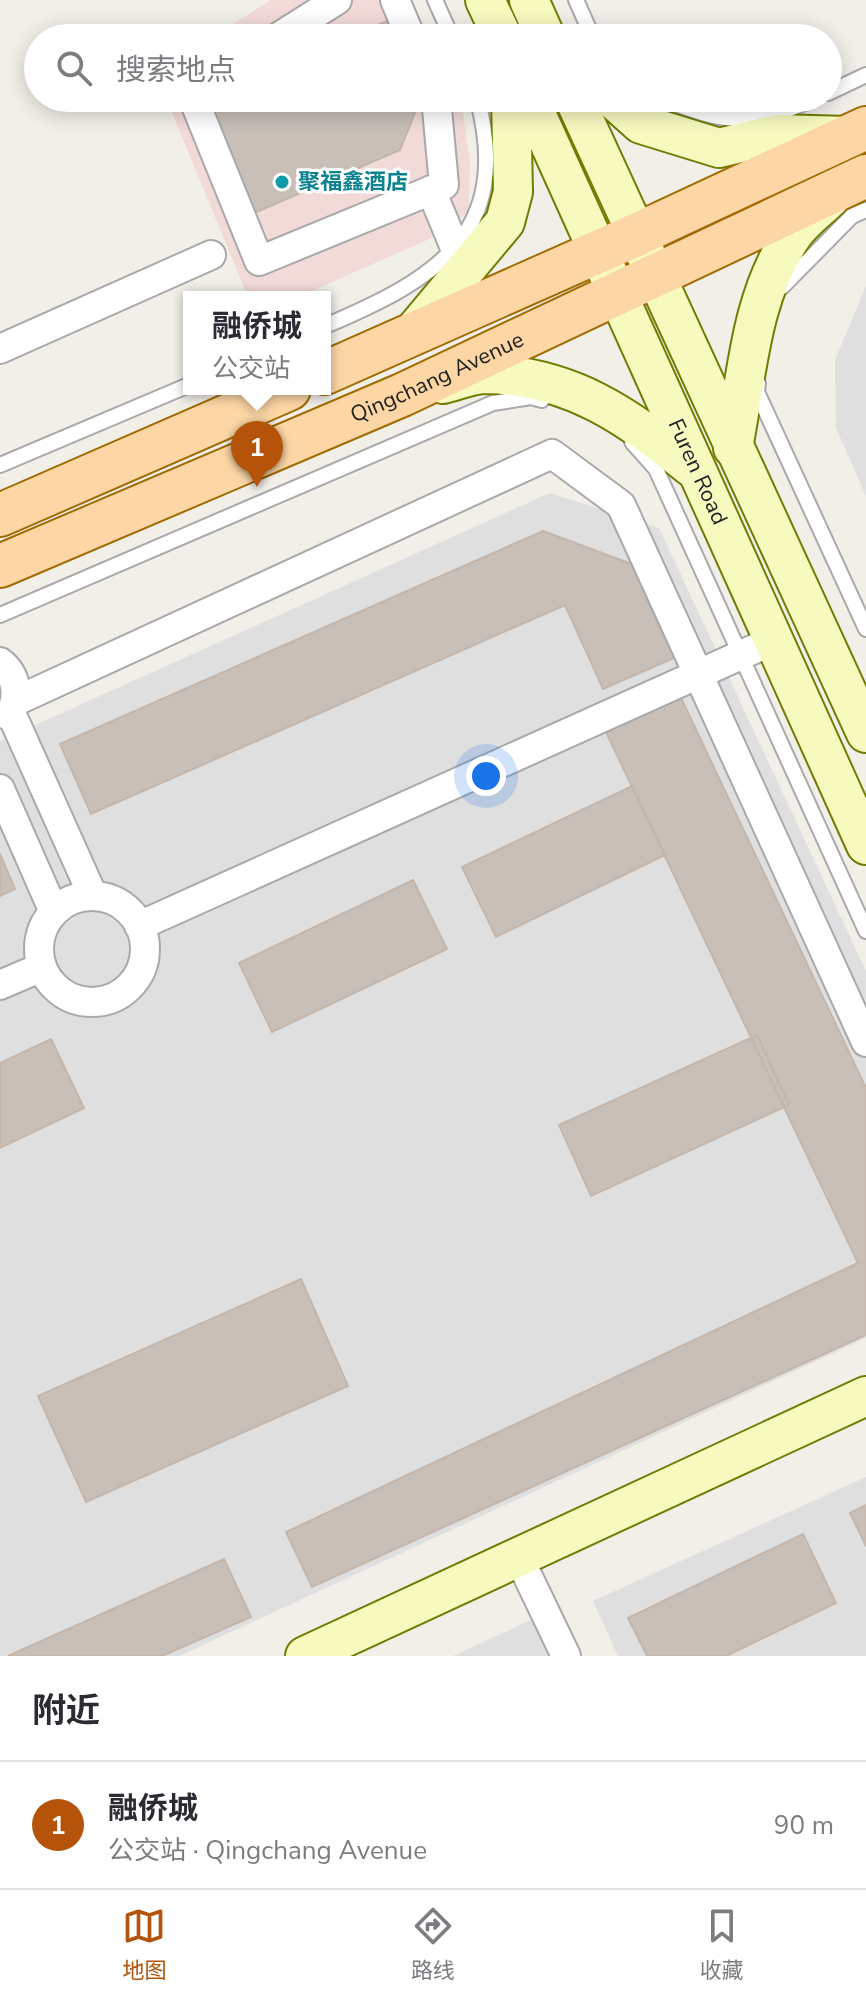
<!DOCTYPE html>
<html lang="zh">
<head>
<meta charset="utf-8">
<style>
	:root { --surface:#fff; --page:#f7f7f7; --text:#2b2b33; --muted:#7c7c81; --line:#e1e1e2; --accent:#b45309 }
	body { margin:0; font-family:"Nunito Sans","Noto Sans SC",sans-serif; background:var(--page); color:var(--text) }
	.you { position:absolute; left:486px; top:776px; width:28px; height:28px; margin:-20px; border:6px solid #fff; border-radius:50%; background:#1a73e8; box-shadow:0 0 0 12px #1a73e833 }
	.badge { display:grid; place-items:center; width:52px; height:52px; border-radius:50%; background:var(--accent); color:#fff; font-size:26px; font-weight:700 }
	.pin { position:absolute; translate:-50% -66px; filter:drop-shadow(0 2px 4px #0008) }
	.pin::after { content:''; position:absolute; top:42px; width:28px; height:24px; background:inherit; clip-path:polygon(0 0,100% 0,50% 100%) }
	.popup { position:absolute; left:183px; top:291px; width:148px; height:104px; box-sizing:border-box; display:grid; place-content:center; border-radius:0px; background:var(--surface); filter:drop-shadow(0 2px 6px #0005); font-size:26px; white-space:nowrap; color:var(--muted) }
	.popup b { font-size:30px; color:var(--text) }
	.popup::after { content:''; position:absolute; left:50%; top:100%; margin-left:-16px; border:16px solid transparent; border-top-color:var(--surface) }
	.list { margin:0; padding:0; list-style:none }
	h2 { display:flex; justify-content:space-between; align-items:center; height:104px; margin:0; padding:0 32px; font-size:34px }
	h2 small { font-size:26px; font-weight:400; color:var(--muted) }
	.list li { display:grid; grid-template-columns:52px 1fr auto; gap:24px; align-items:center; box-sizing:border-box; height:128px; padding:0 32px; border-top:2px solid var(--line) }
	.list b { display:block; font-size:30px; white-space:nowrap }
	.list p { margin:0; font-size:26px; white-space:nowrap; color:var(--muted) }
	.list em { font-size:26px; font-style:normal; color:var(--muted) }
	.icon { flex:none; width:44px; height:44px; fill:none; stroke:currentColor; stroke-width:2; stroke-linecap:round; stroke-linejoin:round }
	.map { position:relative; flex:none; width:866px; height:1656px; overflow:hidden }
	.search { position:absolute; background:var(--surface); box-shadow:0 4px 20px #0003; left:24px; right:24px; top:24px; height:88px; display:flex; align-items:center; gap:20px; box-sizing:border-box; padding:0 28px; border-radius:44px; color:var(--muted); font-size:30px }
	.sheet { height:232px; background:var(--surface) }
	nav { display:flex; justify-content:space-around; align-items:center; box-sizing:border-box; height:112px; border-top:2px solid var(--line); background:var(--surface); font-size:22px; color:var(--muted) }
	nav a { display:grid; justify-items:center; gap:4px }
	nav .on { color:var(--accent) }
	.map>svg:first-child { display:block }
	.residential { fill:#e0dfdf }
	.commercial { fill:#f2dad9 }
	.building { fill:#c7bfb8; stroke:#c4b6ab; stroke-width:2 }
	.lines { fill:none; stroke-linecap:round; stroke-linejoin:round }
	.lane-casing { stroke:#a9a9a9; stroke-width:18 }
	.street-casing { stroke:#a9a9a9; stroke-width:32 }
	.secondary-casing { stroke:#707d05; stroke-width:42 }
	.primary-casing { stroke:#a06b00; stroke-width:46 }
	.lane { stroke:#fff; stroke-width:14 }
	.street { stroke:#fff; stroke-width:28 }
	.secondary { stroke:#f7fabf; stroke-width:38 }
	.primary { stroke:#fcd6a4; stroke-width:42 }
	.culture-dot { fill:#0f9aa8; stroke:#fff; stroke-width:3 }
	.labels { text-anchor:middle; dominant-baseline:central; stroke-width:6; stroke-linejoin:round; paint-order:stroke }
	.culture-label { font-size:22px; font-weight:bold; fill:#0d838f; stroke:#fff; text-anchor:start }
	.street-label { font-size:22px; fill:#222; stroke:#fff }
</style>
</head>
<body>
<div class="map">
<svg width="866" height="1656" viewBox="0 0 866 1656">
	<rect width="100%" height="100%" fill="#f2efe9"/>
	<path class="residential" d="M866 286V496L836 428 835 360Z
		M550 493 659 528 866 971V1338L179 1656H0V741Z
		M866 1477V1656H618L593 1601Z
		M546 1613 567 1656H453Z"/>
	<path class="commercial" d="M271 0H412L429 38H211Z
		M166 98H456L463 114 470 162 469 212 427 240 298 297H248Z"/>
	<path class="building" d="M389 20 397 38H347Z
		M207 98H421L400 150 252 214Z
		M543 531 632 564 674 658 603 689 565 605 91 814 60 744Z
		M681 698 866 1088V1335L312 1587 286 1532 858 1263 606 732Z
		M632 786 665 855 496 937 462 867Z
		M0 854 15 889 0 896Z
		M413 880 447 949 272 1032 239 963Z
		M757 1035 789 1105 591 1196 559 1125Z
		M51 1039 84 1108 0 1148V1063Z
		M301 1279 348 1386 86 1502 38 1396Z
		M866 1505V1546L850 1513Z
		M803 1534 836 1603 726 1656H647L628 1618Z
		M224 1559 251 1617 162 1656H8Z"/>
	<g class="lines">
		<defs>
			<path id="lane" d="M435 0 452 38
				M576 0 593 38
				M828 93 866 75
				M661 98C727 125 751 127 816 98
				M782 287 852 216 866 210
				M325 326C434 280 514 234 477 98
				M758 383 757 392 866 629
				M632 442 656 469 866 931
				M0 465 189 385
				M0 615 493 403 531 397 542 400"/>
			<path id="street" d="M395 0 411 38
				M277 38 337 0
				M193 98 259 261 444 185 436 98
				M431 190 455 248
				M0 349 211 255
				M0 662C17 675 20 697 9 716
				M16 701 552 454 621 505 866 1042
				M11 713 93 896
				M0 789 54 912
				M39 949a53 53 0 1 1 106 0a53 53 0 1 1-106 0Z
				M139 926 772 641
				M0 985 42 967
				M519 1558 566 1656"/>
			<g id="secondary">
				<path d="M485 0 503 38"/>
				<path d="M529 0 546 38"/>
				<path id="s1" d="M529 98 866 845"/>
				<path d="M574 98 866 733"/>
				<path d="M612 98 641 124 719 148 777 134 849 136"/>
				<path d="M409 337 505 222 513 192 511 98"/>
				<path d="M443 384C456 381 472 374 486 374 570 376 628 416 691 467"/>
				<path d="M733 448C747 376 750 298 792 236 802 221 819 209 831 197"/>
				<path d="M305 1656 866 1396"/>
			</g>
			<g id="primary">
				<path d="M325 373 636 235 866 128"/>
				<path d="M0 515 289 389"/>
				<path id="s2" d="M0 566 402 395 866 176"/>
			</g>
		</defs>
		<use href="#lane" class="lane-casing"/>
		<use href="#street" class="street-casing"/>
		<use href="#secondary" class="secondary-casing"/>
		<use href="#primary" class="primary-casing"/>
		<use href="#lane" class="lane"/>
		<use href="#street" class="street"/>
		<use href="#secondary" class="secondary"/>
		<use href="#primary" class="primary"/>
	</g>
	<circle class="culture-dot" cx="282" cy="182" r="8"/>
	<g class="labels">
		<g class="culture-label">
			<text x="298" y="182">聚福鑫酒店</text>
		</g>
		<g class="street-label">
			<text stroke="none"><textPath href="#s2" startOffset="476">Qingchang Avenue</textPath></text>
			<text stroke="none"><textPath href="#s1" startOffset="410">Furen Road</textPath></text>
		</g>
	</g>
</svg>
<div class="you"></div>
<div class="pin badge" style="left:257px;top:487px">1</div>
<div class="popup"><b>融侨城</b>公交站</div>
<div class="search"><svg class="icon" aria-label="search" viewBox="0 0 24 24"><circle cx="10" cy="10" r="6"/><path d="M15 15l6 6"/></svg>搜索地点</div>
</div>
<section class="sheet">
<h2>附近<small></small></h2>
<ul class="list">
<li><span class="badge">1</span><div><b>融侨城</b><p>公交站 · Qingchang Avenue</p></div><em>90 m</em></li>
</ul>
</section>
<nav>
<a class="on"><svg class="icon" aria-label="map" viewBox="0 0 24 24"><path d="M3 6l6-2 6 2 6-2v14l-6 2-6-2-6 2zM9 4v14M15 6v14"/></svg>地图</a>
<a><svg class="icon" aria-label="directions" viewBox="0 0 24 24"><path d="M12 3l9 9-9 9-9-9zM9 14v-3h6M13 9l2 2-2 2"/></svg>路线</a>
<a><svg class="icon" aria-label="saved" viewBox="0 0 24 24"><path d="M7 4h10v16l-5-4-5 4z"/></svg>收藏</a>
</nav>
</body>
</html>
